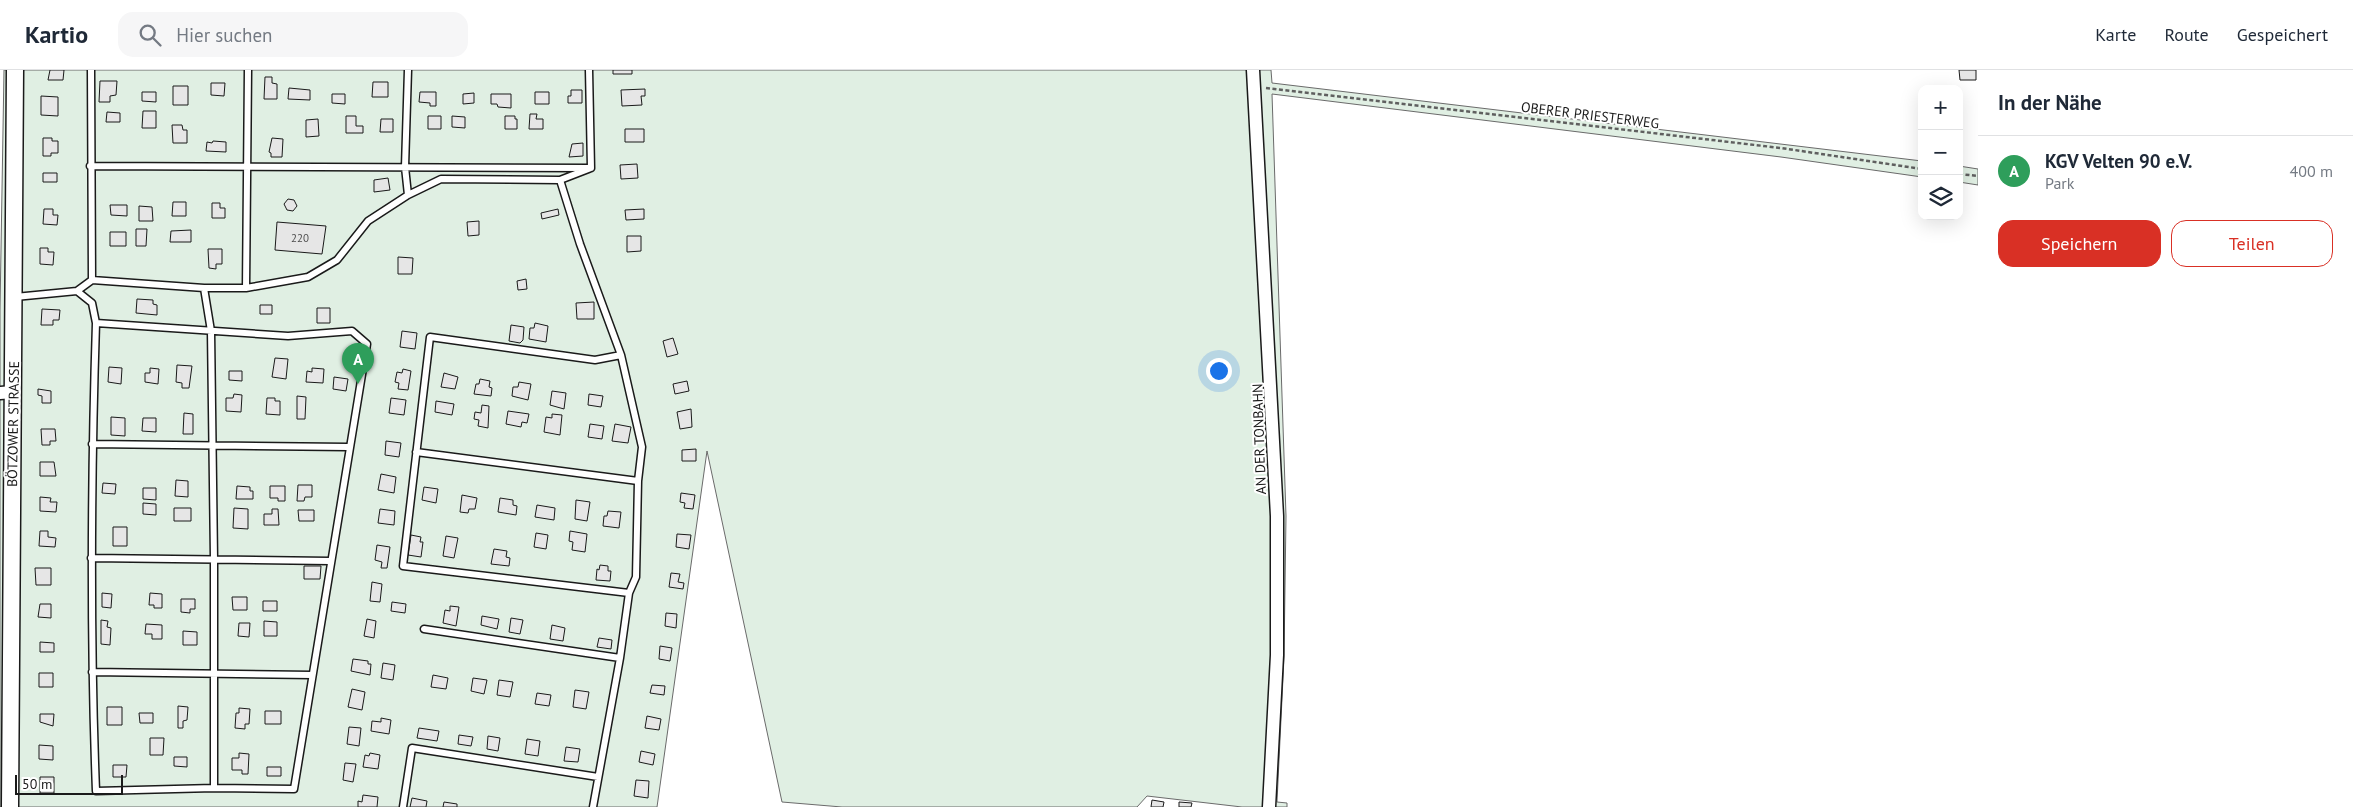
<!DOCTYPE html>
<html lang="de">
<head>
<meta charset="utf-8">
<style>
	:root { --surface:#fff; --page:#f6f6f7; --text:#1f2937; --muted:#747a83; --line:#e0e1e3; --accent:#d93025 }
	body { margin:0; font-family:"PT Sans",sans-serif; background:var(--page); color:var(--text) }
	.controls { position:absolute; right:15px; top:15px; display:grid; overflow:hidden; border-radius:10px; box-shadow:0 5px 20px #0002 }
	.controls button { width:45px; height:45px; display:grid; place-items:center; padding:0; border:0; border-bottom:1px solid var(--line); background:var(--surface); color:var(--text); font:25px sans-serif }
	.scale { position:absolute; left:15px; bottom:12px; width:108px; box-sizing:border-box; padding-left:5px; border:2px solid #1a1a1a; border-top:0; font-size:14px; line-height:18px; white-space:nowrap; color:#1a1a1a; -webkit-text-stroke:4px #fff; paint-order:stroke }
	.you { position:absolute; left:1218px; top:300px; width:18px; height:18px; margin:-12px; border:4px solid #fff; border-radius:50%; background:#1a73e8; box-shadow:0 0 0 8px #1a73e833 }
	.badge { display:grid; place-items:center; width:32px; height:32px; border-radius:50%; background:var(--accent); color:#fff; font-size:16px; font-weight:700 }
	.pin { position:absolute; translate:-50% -41px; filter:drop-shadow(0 1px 2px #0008) }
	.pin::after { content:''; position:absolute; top:26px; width:18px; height:15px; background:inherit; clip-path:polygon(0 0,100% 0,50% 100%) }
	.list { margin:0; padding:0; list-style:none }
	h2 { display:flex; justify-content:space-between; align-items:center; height:65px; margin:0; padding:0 20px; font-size:21px }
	h2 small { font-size:16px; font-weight:400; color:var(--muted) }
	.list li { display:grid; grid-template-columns:32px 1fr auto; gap:15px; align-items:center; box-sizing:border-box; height:70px; padding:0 20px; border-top:1px solid var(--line) }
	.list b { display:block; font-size:19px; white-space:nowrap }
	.list p { margin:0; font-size:16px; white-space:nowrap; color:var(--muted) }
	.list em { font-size:16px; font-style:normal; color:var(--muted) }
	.actions { display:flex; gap:10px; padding:15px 20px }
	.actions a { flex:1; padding:11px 0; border:1px solid var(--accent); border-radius:15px; text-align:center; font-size:18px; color:var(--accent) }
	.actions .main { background:var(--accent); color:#fff }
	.icon { flex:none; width:28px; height:28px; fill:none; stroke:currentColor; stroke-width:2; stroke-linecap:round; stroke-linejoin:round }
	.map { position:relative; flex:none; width:1978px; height:737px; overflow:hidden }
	header { display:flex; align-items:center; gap:30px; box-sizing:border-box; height:70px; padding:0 25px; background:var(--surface); border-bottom:1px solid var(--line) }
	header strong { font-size:24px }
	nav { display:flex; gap:28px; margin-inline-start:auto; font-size:18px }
	.search { width:350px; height:45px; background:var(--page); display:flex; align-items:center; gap:12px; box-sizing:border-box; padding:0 18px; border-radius:15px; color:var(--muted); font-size:19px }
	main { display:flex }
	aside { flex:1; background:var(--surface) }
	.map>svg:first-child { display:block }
	.green { fill:#e0efe3; stroke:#6a6a6a }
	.building { fill:#e6e6e6; stroke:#1a1a1a }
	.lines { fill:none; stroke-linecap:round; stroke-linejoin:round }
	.service-casing { stroke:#1a1a1a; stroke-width:9 }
	.minor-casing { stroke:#1a1a1a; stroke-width:15 }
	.tertiary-casing { stroke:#1a1a1a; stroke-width:19 }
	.path { stroke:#5f5f5f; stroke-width:2.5; stroke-dasharray:4 2.5; stroke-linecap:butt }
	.service { stroke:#fff; stroke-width:6 }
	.minor { stroke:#fff; stroke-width:12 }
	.tertiary { stroke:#fff; stroke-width:16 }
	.labels { text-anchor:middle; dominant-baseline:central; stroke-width:4; stroke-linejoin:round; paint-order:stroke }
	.number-label { font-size:11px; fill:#4d4d4d }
	.street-label { font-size:14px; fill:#1a1a1a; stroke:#fff }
</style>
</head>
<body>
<header>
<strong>Kartio</strong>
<div class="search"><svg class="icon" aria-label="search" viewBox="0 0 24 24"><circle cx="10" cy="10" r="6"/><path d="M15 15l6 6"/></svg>Hier suchen</div>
<nav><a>Karte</a><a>Route</a><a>Gespeichert</a></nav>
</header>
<main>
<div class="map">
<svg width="1978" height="737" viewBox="0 0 1978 737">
	<rect width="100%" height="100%" fill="#fff"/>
	<path class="green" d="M4 0H1271L1272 13 1922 91V107L1781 87 1272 24 1286 446 1284 587 1277 732 1287 733V737H1242L1147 726 1137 737H842L782 732 707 381 657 737H0V240Z
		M1959 96 1978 99V115L1959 112Z"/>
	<path class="building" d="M50 0H64L63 10H48Z
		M613 0H632V4H613Z
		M1959 0H1976V10H1960Z
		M265 7H272V13L277 14V29H264Z
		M100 11H117L116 25 110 26V32H99Z
		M373 12H388V27H372Z
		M211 13H225L224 26 211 25Z
		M173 16H188V35H173Z
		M289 18 310 20V30L288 29Z
		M645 19V26H641L642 35 622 36 621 20Z
		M571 20H582V33H568V26H571Z
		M142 22H156V32L142 31Z
		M420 22H436V36H430V33L419 32Z
		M535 22H549V34H535Z
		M474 23V33L463 34V24Z
		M332 24H345V34L332 33Z
		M491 24H511V38L498 37 497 34H491Z
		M41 26 58 27V46L41 45Z
		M143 41H156V58H142Z
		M107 42 120 43V52H106Z
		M530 44H537L536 49H543V59H529Z
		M346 46H356V56H363V63H346Z
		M428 46H441V59H428Z
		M452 46 465 47V58L452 57Z
		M505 46H515V49H517V59H505Z
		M318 49 319 66 306 67V50Z
		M381 49H393V62H380Z
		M172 55H182L183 60H187V73H173Z
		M625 59H644V72H625Z
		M43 68H52V71H58V83H51V86H43Z
		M272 68 283 69 282 87H271V83L269 82Z
		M213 71 226 72V82L206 81 207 72 212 73Z
		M583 73V86L569 87 572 74Z
		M637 94 638 108 621 109 620 95Z
		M43 103H57V112H43Z
		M388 108 390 120 374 122V110Z
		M288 129 294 130 297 136 293 141 287 140 284 134Z
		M173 132H186V146H172Z
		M212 133H220V138H225V148H212Z
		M110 135H127V146L111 145Z
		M139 136 152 137 153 151H139Z
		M44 139H53V145H58L57 155 43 154Z
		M558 139 559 145 542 149 541 143Z
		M644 139V149L626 150 625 140Z
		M479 151V165L468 166 467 152Z
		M277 152 326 156 322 184 275 180Z
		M136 159H147L146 176H136Z
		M191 160V172H170L171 161Z
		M110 162H126V176H110Z
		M627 166H641V181L627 182Z
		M40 178H48V182H54L53 195 40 194Z
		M208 179H222V194H216V199L209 198Z
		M398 187 413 188 412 204H398Z
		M526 209 527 219 518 220 517 211Z
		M137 229 153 230V234L157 235V245L136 243Z
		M594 232V249H577L576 233Z
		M260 235H272V244H260Z
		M317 238H330V253H317Z
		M42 239 60 240 59 250H53V255H41Z
		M535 253 548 256 546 272 529 269 530 258H534Z
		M511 255 524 257 523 270 520 273 509 271Z
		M402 261 417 263 415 279 400 277Z
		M673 268 678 284 667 287 663 271Z
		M275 288 288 289 286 309 272 307Z
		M177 295 192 296 189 318H182V313L176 312Z
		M109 297 122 298 121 314 108 312Z
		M150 298 159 299 158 314 145 312V303H150Z
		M312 298 324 299 323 313 306 312 307 301 312 302Z
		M403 299 411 301 408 320 398 319 399 313 395 312 397 302 402 303Z
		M229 301H242V311L229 310Z
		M444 303 458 307 455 319 441 317Z
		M334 307 348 309 346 321 333 319Z
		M480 309 490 311 489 317 492 318 491 326 474 324 476 314H479Z
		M687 311 689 321 675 324 673 314Z
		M519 312 531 314 528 330 512 326 513 317H518Z
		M38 319 51 321V333H42V326L38 325Z
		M552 321 566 323 564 339 550 335Z
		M234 324 242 325 241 342 226 341V328H233Z
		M589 324 603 326 601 337 588 335Z
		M297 326 306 327 305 349H297Z
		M267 328H275V331H280V345L266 344Z
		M391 328 406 330 404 345 389 343Z
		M436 331 454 334 452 345 435 342Z
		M482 335 489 336 488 358 478 356 479 350 474 349 475 342 481 343Z
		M691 339 692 357 680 359 677 342Z
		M508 341 529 344 527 353 522 352 521 357 506 354Z
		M184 343 193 344V364H183Z
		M552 344 562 345 560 365 544 362 546 347 552 348Z
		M111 347 125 348V366L111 365Z
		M143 348H156V362L142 361Z
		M590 354 604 356 602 369 588 367Z
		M615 354 631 357 628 373 612 371Z
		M41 359H55L56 371H50V375H42Z
		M386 371 401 373 399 387 385 385Z
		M696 379V391H682V380Z
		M40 392H54L56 406H40Z
		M381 404 396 407 394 423 378 420Z
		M176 410 188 411V427L175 426Z
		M103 413 116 414 115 424 102 423Z
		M298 415H312V427H305L304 431H297Z
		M237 416 250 417V421H253V429H236Z
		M270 416H285V431H278V428H270Z
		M424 417 438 419 436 433 422 430Z
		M143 418H156V430L143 429Z
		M681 423 695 425 693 439 684 438 685 433 680 432Z
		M462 425 477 428 475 439H469L468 443 460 442Z
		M40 427 51 428 50 432H57L56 442 40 441Z
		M500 428 513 430V435L517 436 516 445 498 442Z
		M576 430 590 432 587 451 575 449Z
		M143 433 156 434V445L143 444Z
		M537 435 555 438 554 450 535 447Z
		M174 438H191V451H174Z
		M234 438 248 439V459L233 458Z
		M272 439H278L279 455H264V444H272Z
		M380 439 395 441 394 455 378 453Z
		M298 440H314V451H299Z
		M608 441 621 442 619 458 603 456 604 446H607Z
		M113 457H127V476H113Z
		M40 461H48V467L56 468 55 477 39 476Z
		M570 461 587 464 585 482 572 480 573 472 569 471Z
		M536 463 548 465 546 479 534 477Z
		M677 464 691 465 689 479 676 477Z
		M411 465 421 467 420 472H423L421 487 408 485Z
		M446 466 458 468 454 488 443 486Z
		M377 475 390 477 387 498H381L382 492 375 490Z
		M494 479 507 481 506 487 510 488 509 496 491 494Z
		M600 495 608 496V501H611L610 511 596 510 597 499 599 500Z
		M304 496H321L320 509H304Z
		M35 498H51V515H36Z
		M671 503 680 504 678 512 684 513 683 519 669 517Z
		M372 512 382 514 380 532 370 531Z
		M102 523 112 524 111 538 102 537Z
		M150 523 162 524V538H154V535H149Z
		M232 527H247V540H233Z
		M181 529H195V539H190V543L181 542Z
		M263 531H277V541H263Z
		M392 532 406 534 405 543 391 541Z
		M40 534H51V548L38 547Z
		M450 536 459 537 456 556 443 553 445 540 450 541Z
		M666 543 677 544 676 558 665 556Z
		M482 546 499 549 497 559 481 555Z
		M511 548 523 550 520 564 509 562Z
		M367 549 376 551 374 568 364 566Z
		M101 550 108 551 107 557 111 558 110 575 101 574Z
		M264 551 277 552V566H264Z
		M239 553H250L249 567 238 566Z
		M146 554 162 555V569H152V564H145Z
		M552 555 565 558 563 571 550 569Z
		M183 561 197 562V575H183Z
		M599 568 612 570 611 579 597 577Z
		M40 572 54 573V582H40Z
		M660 576 672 578 670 591 659 589Z
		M353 589 368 591V594H371L370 605 351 601Z
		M383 593 395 595 393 610 381 608Z
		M39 603H53V617H39Z
		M433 605 448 608 446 619 431 617Z
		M473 608 487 610 484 624 471 621Z
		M499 610 513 612 510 627 497 625Z
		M652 615 665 616 664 625 650 623Z
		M352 619 365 622 362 640 348 637Z
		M575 620 589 622 586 639 573 637Z
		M537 623 551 625 549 636 535 634Z
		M178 636 188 637 187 650 183 651V658H178Z
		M107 637H122V655H107Z
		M239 638 250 639 249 654H245V659L235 658 236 643H239Z
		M265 641H281V654H265Z
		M139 643H153V653H140Z
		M40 644H54L53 656 40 652Z
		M647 646 661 649 659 660 645 658Z
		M381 648 391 650 389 664 371 661 372 651 381 652Z
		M349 657 361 658 359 676 347 674Z
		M419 658 439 661 437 671 417 668Z
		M459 665 473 667 471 676 458 674Z
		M488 666 500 668 498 681 487 679Z
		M150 668H164L163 685H150Z
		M527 669 540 671 538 686 525 684Z
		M39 675 53 676V690L39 689Z
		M566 677 580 679 578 692 564 691Z
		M641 681 655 684 653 695 639 692Z
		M239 683 249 684 248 704H242V700H232V688H239Z
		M370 683 380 685 378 699 363 697 365 685 369 686Z
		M174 687H187V697L174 696Z
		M345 693 356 694 353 712 343 710Z
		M113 695H127L126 707H113Z
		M267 697H281V706H267Z
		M40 707H54V723H40Z
		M636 710 649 711 648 728 634 726Z
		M363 725 378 727 377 737H358V731L362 732Z
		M412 728 427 731 426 737H410Z
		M1152 730 1164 732 1163 737H1151Z
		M444 732 457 734V737H443Z
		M1179 732 1192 733 1191 737H1179Z"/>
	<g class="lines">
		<defs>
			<path id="service" d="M91 0 92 210 77 221 92 233 96 253C91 409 90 565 96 721L214 718 294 719 367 274 352 261 288 266 96 253
				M90 96 591 98
				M560 110 591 98 589 0
				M408 125 405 97 408 0
				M92 210 204 218H246L308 207 337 190 368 151 408 125 441 109 560 110 580 174 621 285 642 377 638 411 636 507 629 523 620 588 593 737
				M204 218 211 261 214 489V718
				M246 218 248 0
				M15 227 77 221
				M621 285 595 290 430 267 403 496 629 523
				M92 374 348 377
				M416 382 638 411
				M91 488 330 491
				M424 559 620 588
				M92 602 312 605
				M403 737 412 678 598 707"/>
			<path id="minor" d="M1253 0 1277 446V585L1269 737
				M0 323 13 322"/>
			<path id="tertiary" d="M10 737 15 0"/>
		</defs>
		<use href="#service" class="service-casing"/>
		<use href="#minor" class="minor-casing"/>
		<use href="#tertiary" class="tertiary-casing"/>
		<path class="path" d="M1266 18 1781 78 1922 99
			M1959 104 1978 106"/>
		<use href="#service" class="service"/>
		<use href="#minor" class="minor"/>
		<use href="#tertiary" class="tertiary"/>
	</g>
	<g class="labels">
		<g class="number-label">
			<text x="300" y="168">220</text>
		</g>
		<g class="street-label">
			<text transform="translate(1590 45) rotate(7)">OBERER PRIESTERWEG</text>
			<text transform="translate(13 354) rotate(-89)">BÖTZOWER STRASSE</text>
			<text transform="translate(1259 369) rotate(-92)">AN DER TONBAHN</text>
		</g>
	</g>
</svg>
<div class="controls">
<button>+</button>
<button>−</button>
<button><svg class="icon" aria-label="layers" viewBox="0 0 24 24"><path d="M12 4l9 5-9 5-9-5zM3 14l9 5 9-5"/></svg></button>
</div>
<div class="scale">50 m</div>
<div class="you"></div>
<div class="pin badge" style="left:358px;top:314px;background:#2e9e5b">A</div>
</div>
<aside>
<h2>In der Nähe<small></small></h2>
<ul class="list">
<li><span class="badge" style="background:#2e9e5b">A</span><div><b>KGV Velten 90 e.V.</b><p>Park</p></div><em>400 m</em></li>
</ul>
<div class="actions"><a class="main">Speichern</a><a>Teilen</a></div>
</aside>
</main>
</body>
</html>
